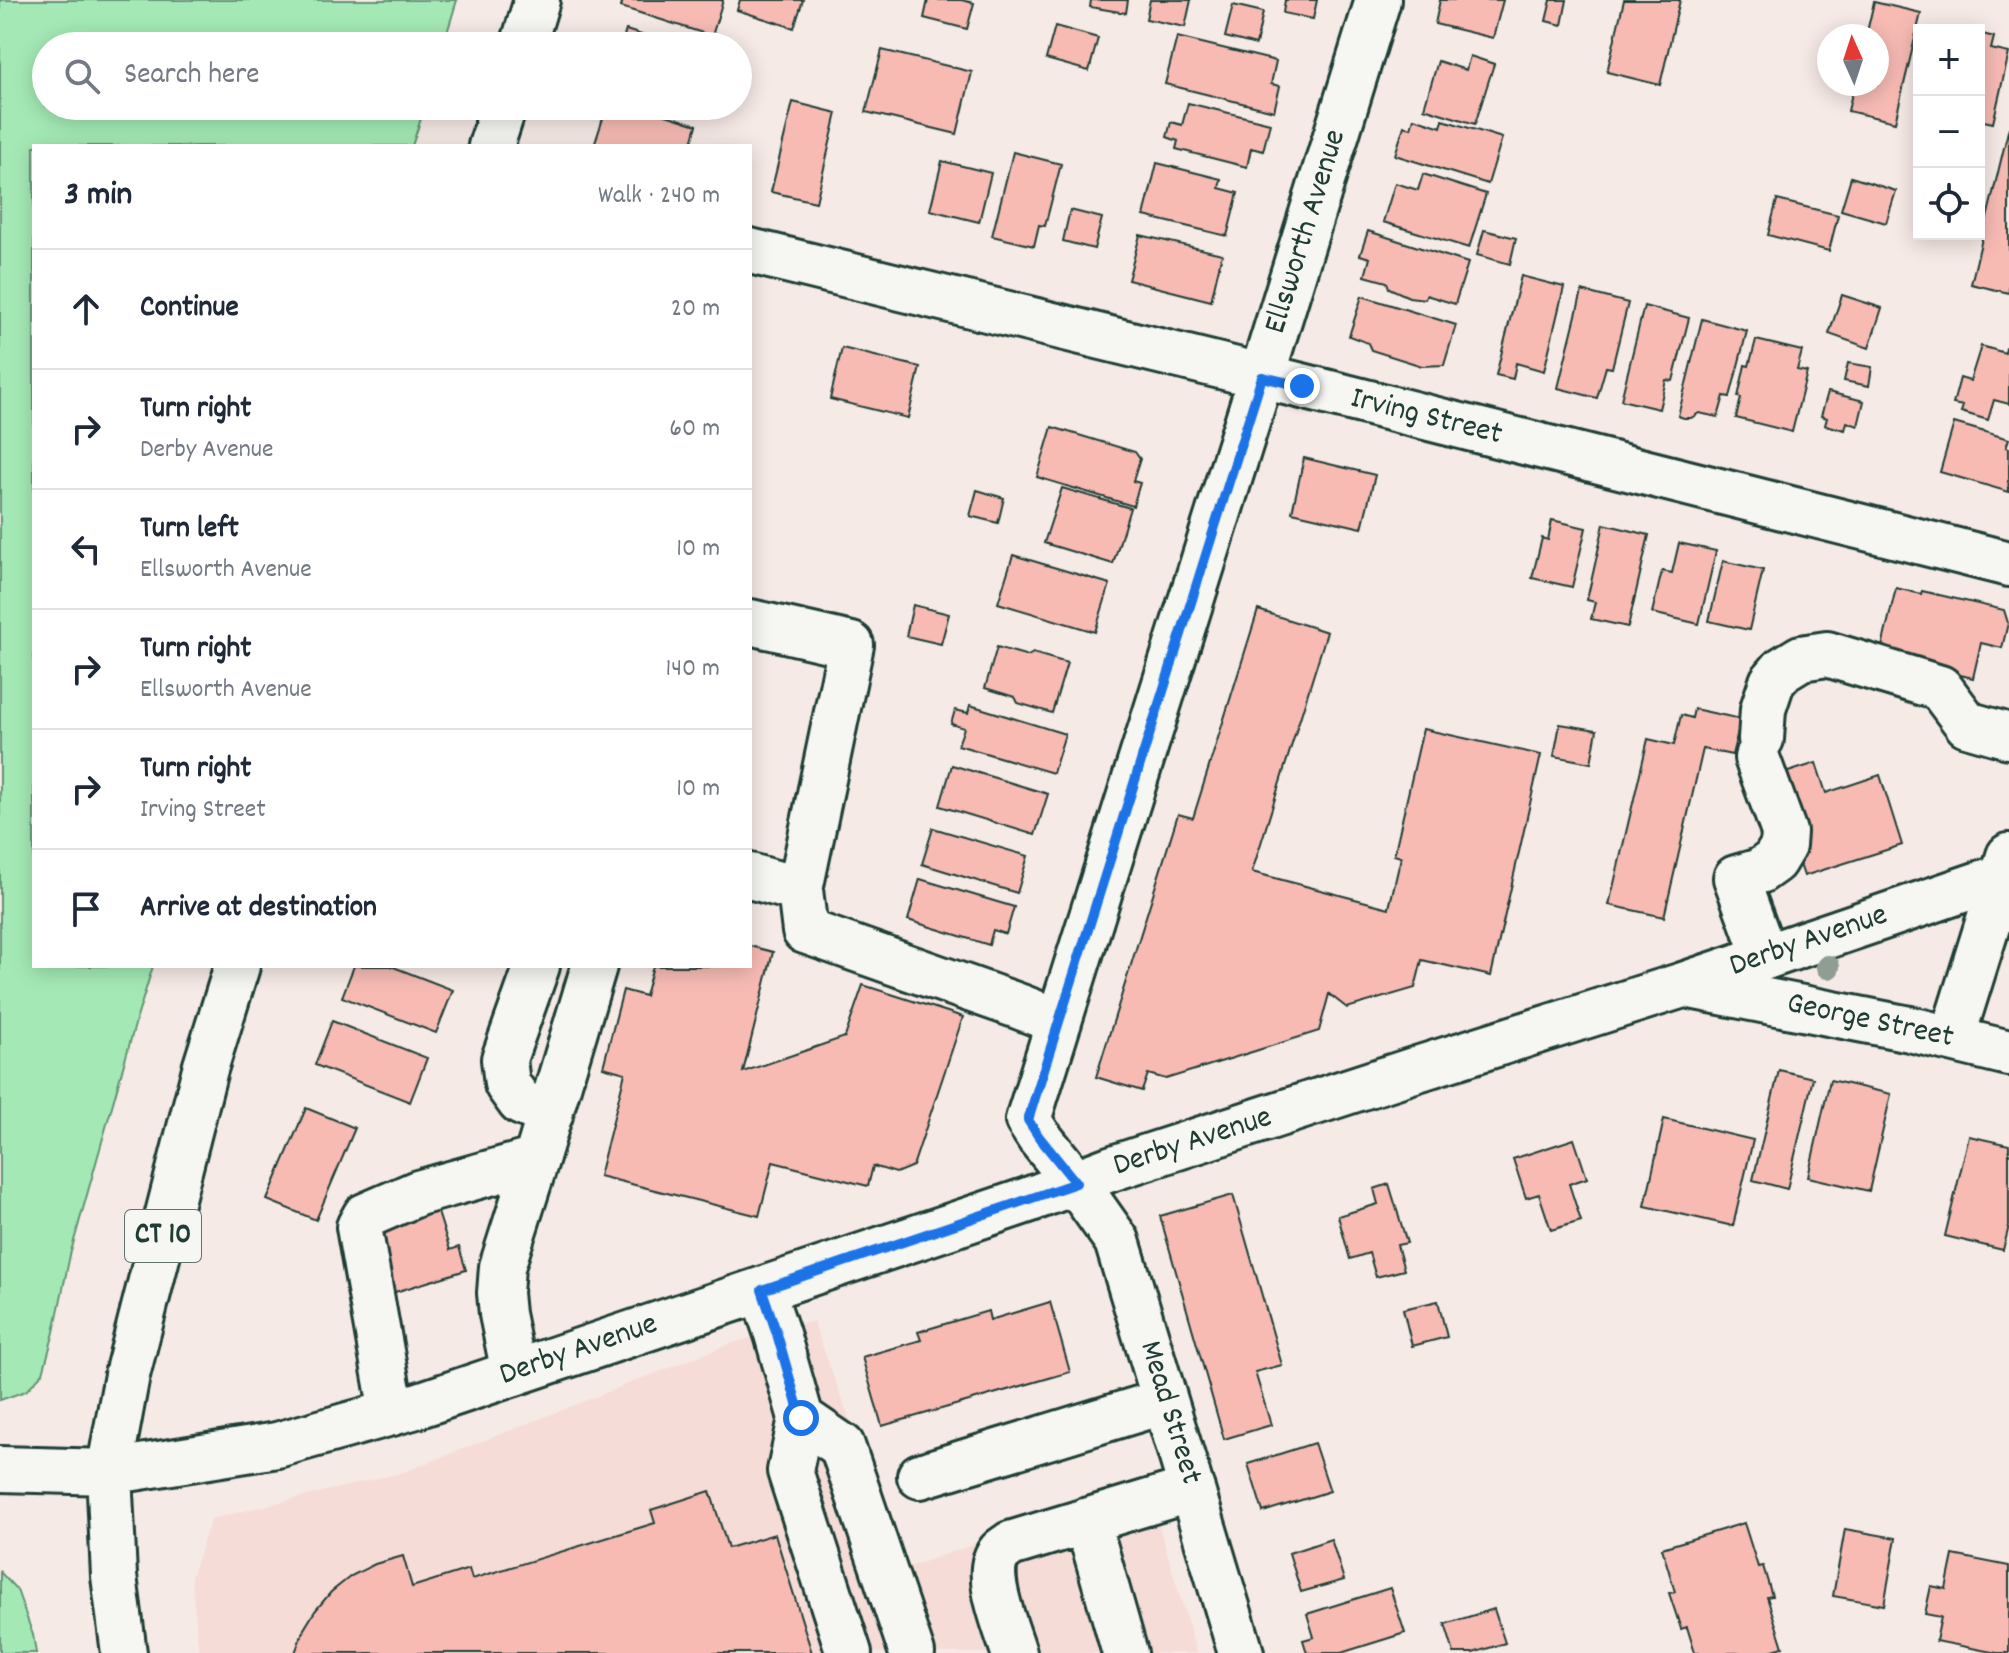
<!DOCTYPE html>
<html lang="en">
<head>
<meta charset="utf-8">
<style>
	:root { --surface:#fff; --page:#f2f2f3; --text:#1f2937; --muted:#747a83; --line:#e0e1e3 }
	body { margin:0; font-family:Dekko,sans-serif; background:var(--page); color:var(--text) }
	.controls { position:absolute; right:24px; top:24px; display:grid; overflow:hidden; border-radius:0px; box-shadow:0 4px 20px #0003 }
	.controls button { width:72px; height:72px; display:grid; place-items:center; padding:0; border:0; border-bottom:2px solid var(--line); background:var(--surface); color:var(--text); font:40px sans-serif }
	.compass { position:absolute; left:1817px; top:24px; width:72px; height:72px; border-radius:50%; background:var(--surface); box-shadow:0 4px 20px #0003; rotate:357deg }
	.stop { position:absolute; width:24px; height:24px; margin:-18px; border:6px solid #1a73e8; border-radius:50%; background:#fff }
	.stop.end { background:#1a73e8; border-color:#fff; box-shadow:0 2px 8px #0008 }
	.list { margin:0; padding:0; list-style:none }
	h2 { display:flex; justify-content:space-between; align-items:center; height:104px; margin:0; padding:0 32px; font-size:34px }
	h2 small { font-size:26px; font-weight:400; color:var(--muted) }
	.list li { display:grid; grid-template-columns:52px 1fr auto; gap:24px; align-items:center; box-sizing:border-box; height:120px; padding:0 32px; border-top:2px solid var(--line) }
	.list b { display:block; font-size:30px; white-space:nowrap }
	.list p { margin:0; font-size:26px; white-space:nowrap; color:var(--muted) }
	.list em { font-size:26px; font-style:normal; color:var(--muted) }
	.icon { flex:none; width:44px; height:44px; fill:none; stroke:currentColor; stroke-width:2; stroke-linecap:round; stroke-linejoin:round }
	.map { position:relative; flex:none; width:2009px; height:1653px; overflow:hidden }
	.search { position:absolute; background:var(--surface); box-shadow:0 4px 20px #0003; left:32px; top:32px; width:720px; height:88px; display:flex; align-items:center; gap:20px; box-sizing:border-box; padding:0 28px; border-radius:44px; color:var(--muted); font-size:30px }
	.panel { position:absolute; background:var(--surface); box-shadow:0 4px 20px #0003; left:32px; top:144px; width:720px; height:824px; border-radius:0px }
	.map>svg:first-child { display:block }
	.built { fill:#f6dcd7 }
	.green { fill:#a4e9b5; stroke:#629374; stroke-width:2 }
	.building { fill:#f7bbb4; stroke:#1f3d34; stroke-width:2 }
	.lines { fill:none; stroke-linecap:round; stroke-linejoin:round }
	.minor-casing { stroke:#1f3d34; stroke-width:50 }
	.major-casing { stroke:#1f3d34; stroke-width:50 }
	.highway-casing { stroke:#1f3d34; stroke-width:50 }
	.minor { stroke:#f6f6f2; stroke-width:44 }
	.major { stroke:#f6f6f2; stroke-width:44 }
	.highway { stroke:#f6f6f2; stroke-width:44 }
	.tree { fill:#8f9e92 }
	.route { stroke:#1a73e8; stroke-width:10 }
	.labels { text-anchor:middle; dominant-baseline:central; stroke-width:6; stroke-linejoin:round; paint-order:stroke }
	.shield { fill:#f6f6f2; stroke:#60746d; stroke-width:2 }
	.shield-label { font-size:30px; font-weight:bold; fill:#1f3d34 }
	.street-label { font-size:32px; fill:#1f3d34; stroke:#f6f6f2 }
</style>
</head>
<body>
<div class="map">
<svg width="2009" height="1653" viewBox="0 0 2009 1653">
	<rect width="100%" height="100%" fill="#f6eae6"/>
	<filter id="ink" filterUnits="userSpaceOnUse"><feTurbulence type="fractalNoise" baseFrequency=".0125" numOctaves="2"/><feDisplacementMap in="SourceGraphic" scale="16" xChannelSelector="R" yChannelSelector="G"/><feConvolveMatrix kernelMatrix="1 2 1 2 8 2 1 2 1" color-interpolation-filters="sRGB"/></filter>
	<g filter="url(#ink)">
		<path class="built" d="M813 1321 905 1568 1147 1485 1197 1653H199L191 1577 211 1519 404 1472 732 1343Z"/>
		<path class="green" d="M0 0H457L443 46H46V106H425L412 146H34V966H153L136 1021 70 1255 54 1332 43 1373 26 1391 0 1400Z
			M0 1572 17 1590 33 1635 36 1653H0Z"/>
		<path class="building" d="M623 0H723L712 36 621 7Z
			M740 0H803L794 28 737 10Z
			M928 0H961L974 3 967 29 924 18Z
			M1091 0H1128L1126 13 1090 7Z
			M1150 0H1191L1185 27 1146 19Z
			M1285 0H1317L1313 19 1283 13Z
			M1440 0H1503L1493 38 1435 24Z
			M1551 0H1567L1562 25 1546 21Z
			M1624 0H1680L1660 85 1607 72Z
			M1874 2 1921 13 1895 122 1848 111 1854 84H1877V36H1866Z
			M1233 5 1263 12 1256 45 1225 37Z
			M1055 26 1098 38 1089 71 1046 59Z
			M626 30 676 46H621Z
			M1979 33 1994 37 1991 49 2009 53 1993 123 1979 120Z
			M1177 37 1276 61 1271 84 1280 86 1274 111 1165 84Z
			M882 50 972 72 957 134 866 112Z
			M1470 56 1494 64 1475 124 1424 108 1438 61 1466 70Z
			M793 102 837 113 816 202 771 192Z
			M1188 103 1270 123 1263 151 1251 148 1247 167 1176 149 1178 141 1167 137 1171 122 1182 125Z
			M607 106H638L697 125 691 146H594Z
			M1414 118 1441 127 1443 120 1502 138 1488 184 1395 155 1404 126 1411 128Z
			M2009 127V293L1971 284Z
			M1013 152 1061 164 1045 226 1039 225 1034 246 992 236Z
			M942 161 991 173 979 222 930 210Z
			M1157 163 1221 179 1219 188 1238 193 1227 236 1144 216Z
			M1423 174 1486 194 1469 248 1383 222 1395 183 1418 190Z
			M1851 177 1896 191 1886 223 1841 210Z
			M1777 200 1838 215 1829 251 1768 235Z
			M1070 210 1102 218 1094 249 1063 241Z
			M1484 230 1516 238 1510 264 1477 255Z
			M1368 231 1468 263 1455 304 1426 295 1425 299 1409 297 1389 288 1387 282 1365 276 1370 258 1360 255Z
			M1140 235 1222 254 1211 301 1128 280Z
			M1521 276 1564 287 1544 371 1516 363 1513 379 1496 375Z
			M1582 291 1628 303 1612 368 1606 367 1597 398 1558 388Z
			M1842 295 1882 308 1869 348 1829 334Z
			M1362 296 1456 325 1444 365 1422 366 1371 350 1368 343 1349 336Z
			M1644 306 1689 318 1673 381 1666 380 1659 409 1621 400Z
			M1702 319 1747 331 1730 397 1724 396 1718 417 1699 413 1691 418H1684L1678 416Z
			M1756 340 1802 351 1797 370 1807 372 1792 432 1736 418 1741 398 1738 397 1745 365 1749 366Z
			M1981 346 2005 353 2006 348H2009V404L1994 400 1988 420 1961 412 1963 406 1953 404 1960 378 1970 381Z
			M842 348 920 367 908 418 830 399Z
			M1848 363 1872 367 1869 386 1844 381Z
			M1828 392 1864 401 1858 426 1847 422 1845 430 1825 425 1827 418 1821 416Z
			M1954 423 2009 439 2006 447 2009 448V492L1940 472Z
			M1052 427 1135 452 1140 459 1133 481 1140 483 1133 506 1037 477Z
			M1304 458 1375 475 1362 528 1292 512Z
			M1062 488 1130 508 1113 564 1044 543Z
			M977 490 1004 498 998 523 970 516Z
			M1552 520 1586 528 1572 587 1532 578 1542 538 1548 540Z
			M1604 524 1649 535 1628 627 1591 619 1595 602 1587 600Z
			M1679 543 1716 551 1699 624 1652 613 1662 571 1672 573Z
			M1013 555 1110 584 1095 632 998 603Z
			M1723 561 1763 570 1749 630 1709 621Z
			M1896 588 1921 594 1922 591 2004 610 2008 623 2002 648 1981 643 1973 678 1931 668 1881 651Z
			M913 605 949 614 941 644 906 636Z
			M1258 610 1327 632 1252 872 1389 908 1401 857 1394 855 1423 729 1541 755 1491 976 1422 960 1415 988 1347 1008 1329 994 1319 1031 1166 1079 1148 1074 1142 1091 1096 1077 1178 814 1193 818Z
			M997 647 1028 656 1033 653 1067 663 1052 713 1018 703 1015 697 985 688Z
			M970 705 1065 734 1053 773 958 745 964 728 951 724 955 710 968 713Z
			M1694 709 1741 719 1732 755 1703 749 1664 917 1609 905 1648 739 1674 745 1681 715 1692 718Z
			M1560 724 1597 730 1591 763 1554 756Z
			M1816 763 1826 793 1880 775 1902 845 1804 876 1781 808 1779 775Z
			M952 765 1048 794 1035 835 940 806Z
			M933 828 1028 856 1017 893 922 864Z
			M920 879 1014 907 1006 934 993 930 989 945 908 920Z
			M750 946 773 952 743 1072 845 1037 863 985 963 1017 913 1166 896 1173 873 1166 868 1186 773 1162 759 1216 599 1176 625 1073 603 1067 623 990 645 996 653 966H750Z
			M354 966H391L453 990 436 1033 342 997Z
			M332 1021 427 1058 410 1102 315 1065Z
			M1779 1070 1813 1078 1787 1189 1753 1180Z
			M1830 1080 1891 1094 1869 1191 1808 1177Z
			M306 1108 355 1128 316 1220 267 1200Z
			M1664 1119 1753 1140 1733 1226 1645 1206Z
			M1969 1136 2009 1145V1226L2003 1250 1945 1236Z
			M1574 1139 1587 1178 1569 1184 1581 1221 1551 1230 1539 1194 1526 1198 1513 1159Z
			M1389 1184 1407 1243 1397 1245 1404 1270 1376 1277 1369 1253 1350 1259 1338 1216 1378 1204 1374 1189Z
			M1233 1195 1282 1365 1255 1372 1271 1425 1224 1439 1160 1216Z
			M436 1206 450 1250 459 1247 466 1270 392 1293 371 1226Z
			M1438 1301 1447 1337 1412 1346 1403 1309Z
			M1050 1302 1070 1372 882 1426 862 1357 921 1340 918 1332 988 1311 990 1320Z
			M1314 1443 1330 1491 1263 1512 1248 1464Z
			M710 1491 728 1548 775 1534 812 1653H295L304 1629 315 1611 331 1592 351 1576 375 1564 403 1556 412 1587 469 1569 472 1579 655 1523 651 1510Z
			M1744 1523 1758 1567 1763 1566 1772 1596 1767 1597 1783 1647 1763 1653H1695L1687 1627 1681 1629 1669 1593 1675 1592 1662 1548Z
			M1845 1529 1896 1538 1884 1605 1833 1596Z
			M1331 1539 1344 1580 1301 1592 1289 1553Z
			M1953 1555 2009 1566V1653H1997L1936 1641 1941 1617 1925 1614 1931 1586 1946 1589Z
			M1390 1588 1405 1633 1341 1653H1307L1303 1640 1314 1637 1307 1614Z
			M1494 1609 1505 1643 1473 1653H1454L1445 1624Z"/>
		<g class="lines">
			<defs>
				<path id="minor" d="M750 251 1302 386 2009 564
					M750 622 851 645 800 890 805 931 1018 1006 1059 1022
					M1761 739 1763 709 1772 682 1783 669 1801 658 1827 654 1940 688 1967 724 2009 736
					M1757 758 1784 832 1783 846 1774 861 1760 871 1736 878 1765 957
					M750 876 800 890
					M537 966 504 1059 507 1084 520 1102 550 1115
					M1952 1038 2009 856
					M762 1290 777 1334 801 1418 790 1471 849 1653
					M514 1373 502 1314 500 1293 502 1267 536 1160 594 966
					M392 1413 359 1227 365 1216 418 1193 536 1160
					M801 1418 842 1446 912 1653
					M920 1476 1165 1401
					M1085 1521 1095 1548 1125 1653
					M1014 1653C1007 1629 982 1573 1000 1552 1002 1549 1007 1547 1010 1544L1192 1489
					M1241 1653 1117 1241 1076 1183 1039 1137 1028 1120 1271 346 1378 0"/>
				<path id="major" d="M523 46 537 0
					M491 146 504 106
					M237 966 205 1069 127 1375 109 1472 277 1445 416 1406 1028 1200 1110 1169 1414 1070 1683 985 2009 874
					M1685 985 1910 1029 2009 1053"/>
				<path id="highway" d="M0 1469 109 1472 114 1576 124 1653"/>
			</defs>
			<use href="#minor" class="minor-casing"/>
			<use href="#major" class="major-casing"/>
			<use href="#highway" class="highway-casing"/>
			<use href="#minor" class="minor"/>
			<use href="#major" class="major"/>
			<use href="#highway" class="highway"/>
		</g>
		<circle class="tree" cx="1828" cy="967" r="12"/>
	</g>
	<g class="lines" filter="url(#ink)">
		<path class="route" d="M801 1418 777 1334 762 1290 1076 1183 1039 1137 1028 1120 1262 377 1302 386"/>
	</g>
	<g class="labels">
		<rect class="shield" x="125" y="1210" width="76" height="52" rx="6"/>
		<g class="shield-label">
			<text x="163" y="1236">CT 10</text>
		</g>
		<g class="street-label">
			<text transform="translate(1307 232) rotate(-73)">Ellsworth Avenue</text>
			<text transform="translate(1426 418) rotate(14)">Irving Street</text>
			<text transform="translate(1809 942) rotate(-19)">Derby Avenue</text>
			<text transform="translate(1870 1022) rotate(12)">George Street</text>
			<text transform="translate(1193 1143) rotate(-18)">Derby Avenue</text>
			<text transform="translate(579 1351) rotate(-19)">Derby Avenue</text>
			<text transform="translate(1169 1413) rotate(73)">Mead Street</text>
		</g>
	</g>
</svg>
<div class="controls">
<button>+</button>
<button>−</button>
<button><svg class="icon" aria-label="locate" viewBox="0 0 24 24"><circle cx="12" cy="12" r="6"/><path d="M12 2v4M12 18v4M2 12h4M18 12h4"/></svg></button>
</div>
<svg class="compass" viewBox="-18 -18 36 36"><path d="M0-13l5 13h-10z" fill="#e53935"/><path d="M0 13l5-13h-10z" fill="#747a83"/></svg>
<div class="stop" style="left:801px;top:1418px"></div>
<div class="stop end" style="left:1302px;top:386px"></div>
<div class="search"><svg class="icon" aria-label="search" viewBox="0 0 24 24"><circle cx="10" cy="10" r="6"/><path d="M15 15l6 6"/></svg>Search here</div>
<section class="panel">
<h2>3 min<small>Walk · 240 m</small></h2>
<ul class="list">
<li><svg class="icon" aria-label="ahead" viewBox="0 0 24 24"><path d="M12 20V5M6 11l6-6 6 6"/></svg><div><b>Continue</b></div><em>20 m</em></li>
<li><svg class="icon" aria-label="right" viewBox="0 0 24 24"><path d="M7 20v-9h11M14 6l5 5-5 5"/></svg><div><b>Turn right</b><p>Derby Avenue</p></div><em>60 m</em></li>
<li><svg class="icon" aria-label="left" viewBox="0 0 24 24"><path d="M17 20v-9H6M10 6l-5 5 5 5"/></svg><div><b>Turn left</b><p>Ellsworth Avenue</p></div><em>10 m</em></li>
<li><svg class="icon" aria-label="right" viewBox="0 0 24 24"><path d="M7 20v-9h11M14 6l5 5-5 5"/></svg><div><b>Turn right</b><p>Ellsworth Avenue</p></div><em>140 m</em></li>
<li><svg class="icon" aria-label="right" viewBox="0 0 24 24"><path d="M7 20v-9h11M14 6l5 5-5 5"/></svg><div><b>Turn right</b><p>Irving Street</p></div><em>10 m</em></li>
<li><svg class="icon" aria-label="arrive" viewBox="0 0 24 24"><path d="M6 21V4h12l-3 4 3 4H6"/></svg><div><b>Arrive at destination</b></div></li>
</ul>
</section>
</div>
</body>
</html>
